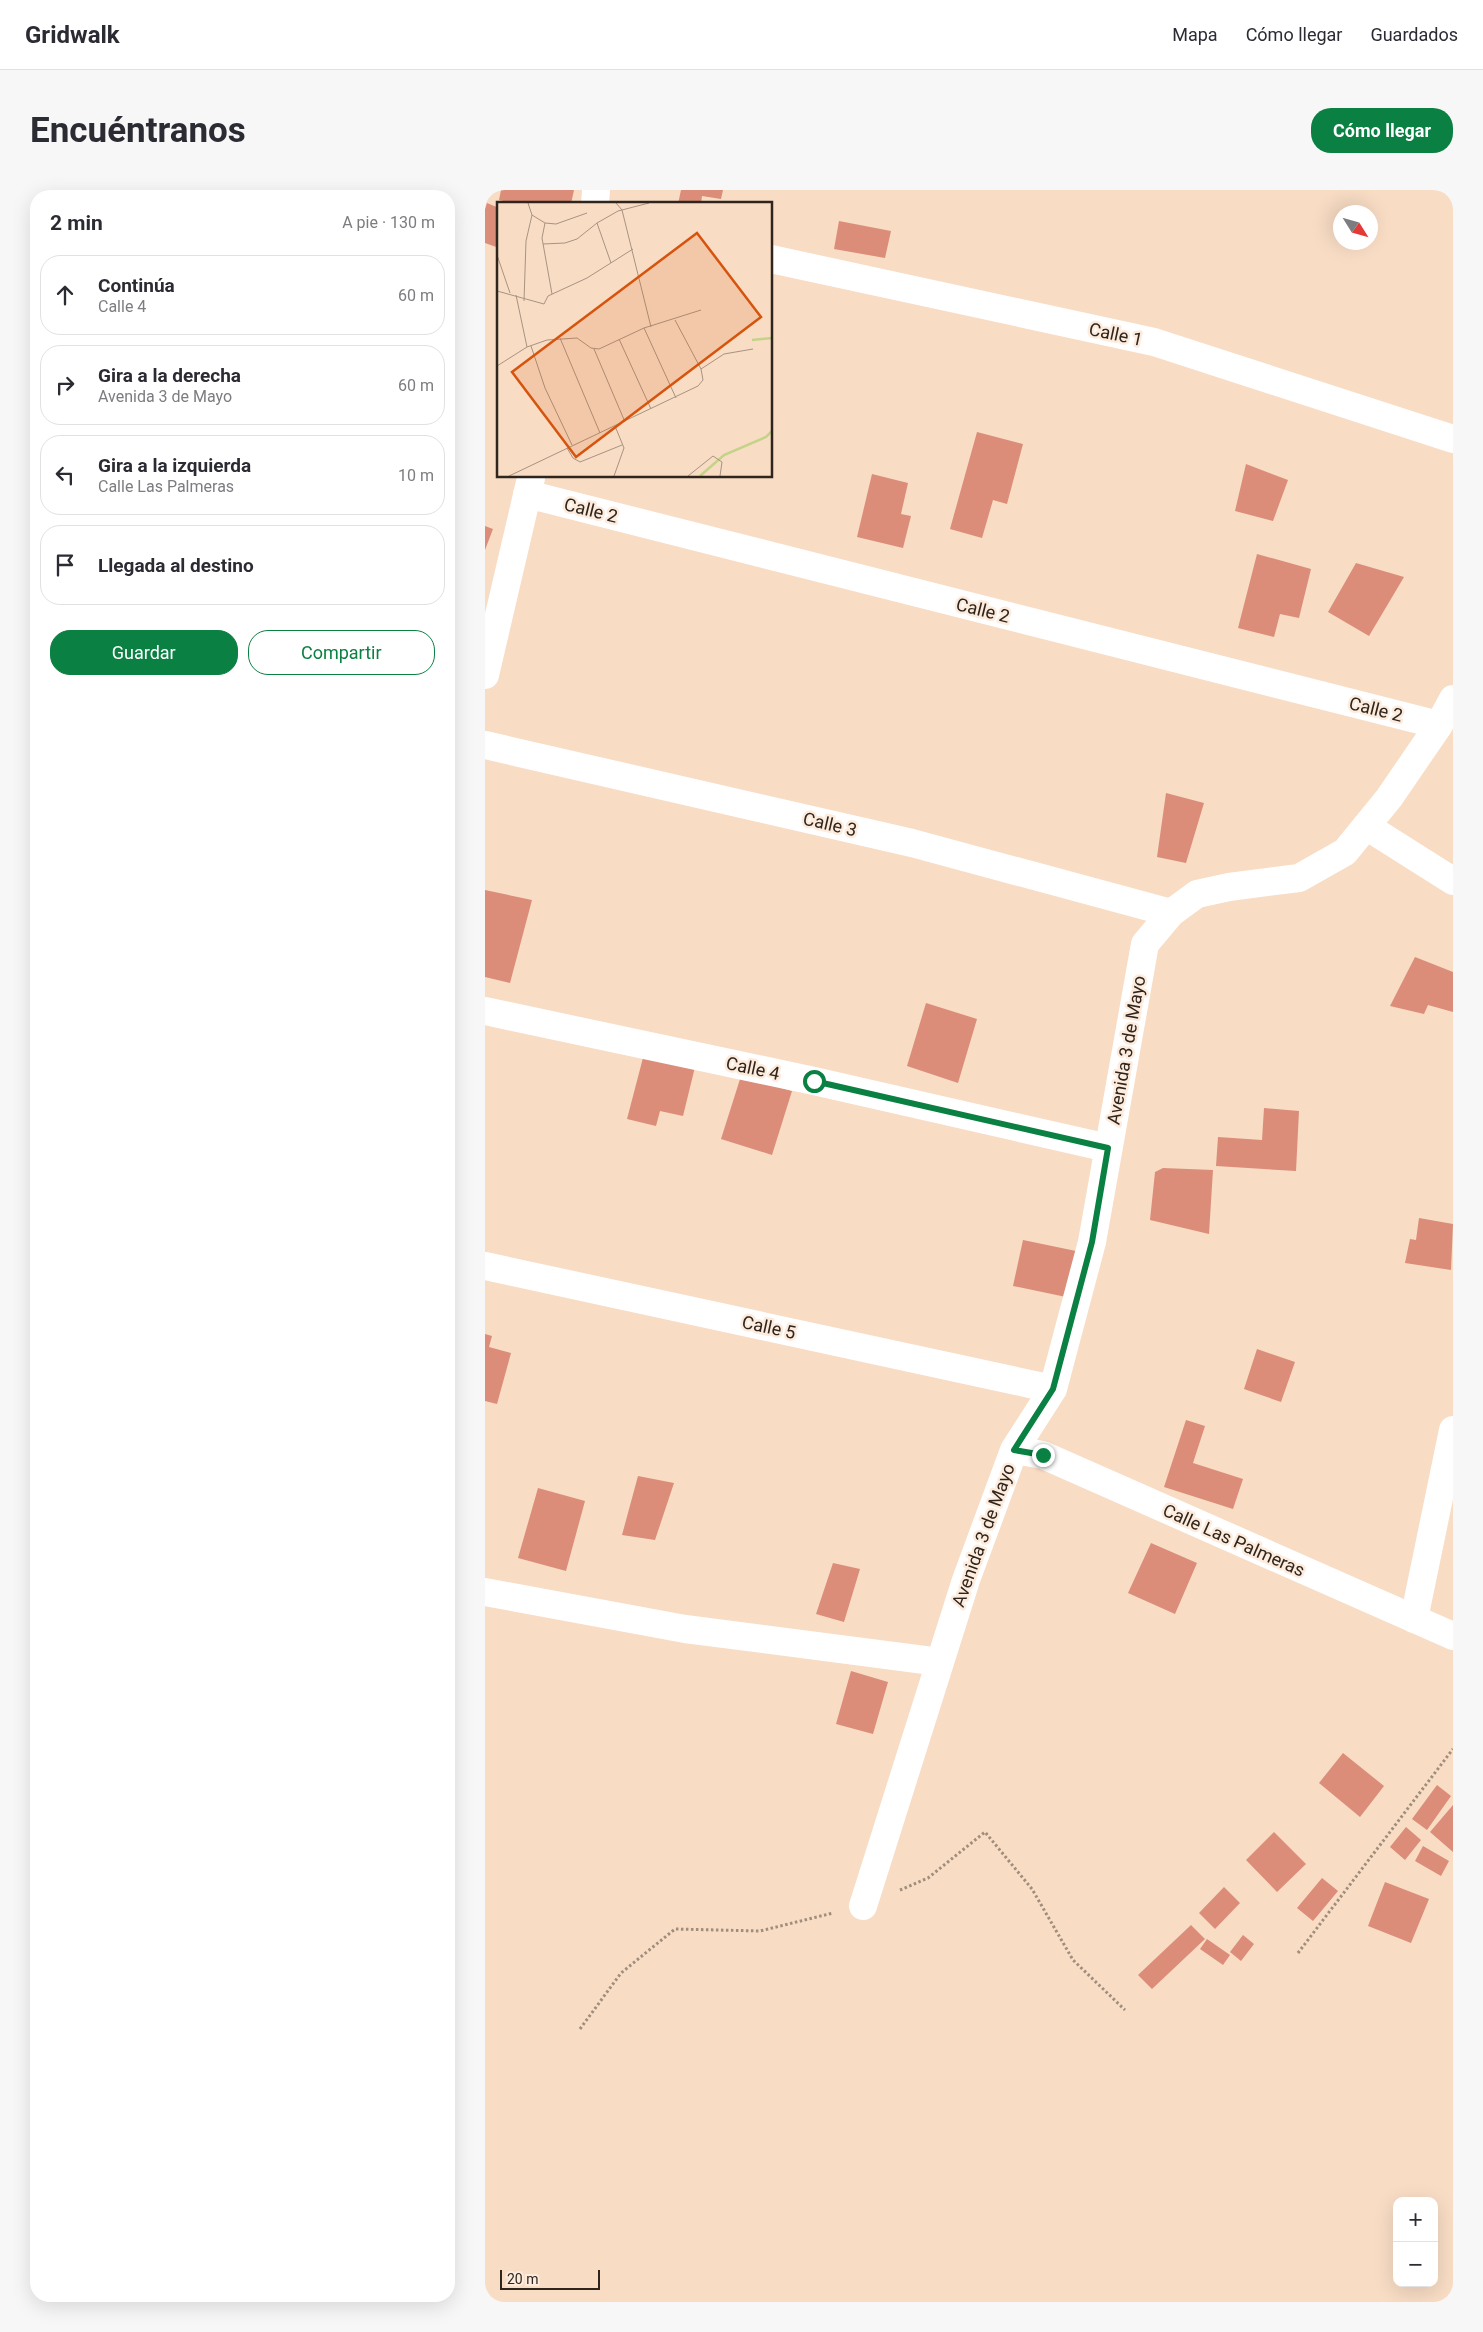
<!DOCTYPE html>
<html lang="es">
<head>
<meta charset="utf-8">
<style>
	:root { --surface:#fff; --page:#f7f7f7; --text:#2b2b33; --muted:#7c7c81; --line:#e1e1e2; --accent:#0b8043 }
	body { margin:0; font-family:Roboto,sans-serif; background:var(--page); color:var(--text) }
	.controls { position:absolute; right:15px; bottom:15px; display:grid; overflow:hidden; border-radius:10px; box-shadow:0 5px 20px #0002 }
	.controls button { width:45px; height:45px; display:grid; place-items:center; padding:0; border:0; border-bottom:1px solid var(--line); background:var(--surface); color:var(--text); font:25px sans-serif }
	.compass { position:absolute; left:848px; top:15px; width:45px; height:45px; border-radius:50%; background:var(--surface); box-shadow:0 5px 20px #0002; rotate:127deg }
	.scale { position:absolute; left:15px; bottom:12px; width:100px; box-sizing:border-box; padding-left:5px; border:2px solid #2f251c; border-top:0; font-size:14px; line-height:18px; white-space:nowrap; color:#2f251c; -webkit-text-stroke:4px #fdecdd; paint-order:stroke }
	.stop { position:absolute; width:15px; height:15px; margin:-11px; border:4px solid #0b8043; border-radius:50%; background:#fff }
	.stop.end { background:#0b8043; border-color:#fff; box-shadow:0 1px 5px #0008 }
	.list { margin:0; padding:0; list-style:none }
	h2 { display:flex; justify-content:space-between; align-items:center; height:65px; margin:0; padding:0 20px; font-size:21px }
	h2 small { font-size:16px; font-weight:400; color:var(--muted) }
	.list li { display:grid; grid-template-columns:32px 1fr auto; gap:15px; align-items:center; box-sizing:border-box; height:80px; margin:0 10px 10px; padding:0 10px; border:1px solid var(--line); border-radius:20px }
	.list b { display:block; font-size:19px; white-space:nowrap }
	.list p { margin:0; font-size:16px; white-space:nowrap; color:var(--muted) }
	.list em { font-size:16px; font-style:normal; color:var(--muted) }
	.actions { display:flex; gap:10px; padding:15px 20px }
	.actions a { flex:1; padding:11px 0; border:1px solid var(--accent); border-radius:20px; text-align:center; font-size:18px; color:var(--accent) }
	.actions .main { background:var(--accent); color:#fff }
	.icon { flex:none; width:28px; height:28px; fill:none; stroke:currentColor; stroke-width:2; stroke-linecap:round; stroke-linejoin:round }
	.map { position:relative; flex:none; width:968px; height:2112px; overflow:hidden; border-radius:20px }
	header { display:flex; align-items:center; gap:30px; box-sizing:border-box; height:70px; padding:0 25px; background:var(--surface); border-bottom:1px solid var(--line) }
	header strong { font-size:24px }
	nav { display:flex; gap:28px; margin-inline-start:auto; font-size:18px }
	.intro { display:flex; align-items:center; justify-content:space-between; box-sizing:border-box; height:120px; padding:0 30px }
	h1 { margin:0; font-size:35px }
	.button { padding:12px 22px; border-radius:20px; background:var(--accent); color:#fff; font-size:18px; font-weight:700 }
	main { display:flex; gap:30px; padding:0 30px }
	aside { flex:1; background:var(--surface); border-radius:20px; box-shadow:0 5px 20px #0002 }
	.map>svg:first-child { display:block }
	.building { fill:#db8d79 }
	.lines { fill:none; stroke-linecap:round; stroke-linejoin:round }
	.path { stroke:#a18d7b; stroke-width:3; stroke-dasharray:2.5 2.5; stroke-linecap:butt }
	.minor { stroke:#fff; stroke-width:28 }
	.route { stroke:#0b8043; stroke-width:6 }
	.labels { text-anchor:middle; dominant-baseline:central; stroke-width:5; stroke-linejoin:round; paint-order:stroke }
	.street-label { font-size:18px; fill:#2f251c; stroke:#fdecdd }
	.inset-river { fill:none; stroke:#c3d387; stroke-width:2.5 }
	.inset-road { fill:none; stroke:#a89381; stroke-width:1 }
	.view { fill:#d6540e; fill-opacity:0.15; stroke:#d6540e; stroke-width:2.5 }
	.inset-edge { fill:none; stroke:#2f251c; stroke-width:2.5 }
</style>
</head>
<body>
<header>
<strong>Gridwalk</strong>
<nav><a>Mapa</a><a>Cómo llegar</a><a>Guardados</a></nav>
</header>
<div class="intro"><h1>Encuéntranos</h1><a class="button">Cómo llegar</a></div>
<main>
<aside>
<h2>2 min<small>A pie · 130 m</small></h2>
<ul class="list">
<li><svg class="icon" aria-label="ahead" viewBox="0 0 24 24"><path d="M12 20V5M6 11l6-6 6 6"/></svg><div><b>Continúa</b><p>Calle 4</p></div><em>60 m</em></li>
<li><svg class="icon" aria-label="right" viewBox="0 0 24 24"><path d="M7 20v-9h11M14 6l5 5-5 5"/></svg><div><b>Gira a la derecha</b><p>Avenida 3 de Mayo</p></div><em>60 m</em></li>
<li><svg class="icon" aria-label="left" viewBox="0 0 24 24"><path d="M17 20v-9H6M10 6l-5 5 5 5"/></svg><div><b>Gira a la izquierda</b><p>Calle Las Palmeras</p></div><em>10 m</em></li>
<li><svg class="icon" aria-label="arrive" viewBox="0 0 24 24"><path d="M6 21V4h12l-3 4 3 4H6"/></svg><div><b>Llegada al destino</b></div></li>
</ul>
<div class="actions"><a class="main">Guardar</a><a>Compartir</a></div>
</aside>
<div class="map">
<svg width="968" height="2112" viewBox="0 0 968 2112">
	<rect width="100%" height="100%" fill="#f8dcc4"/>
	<path class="building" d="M16 0H89L86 14H31L14 10Z
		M196 0H238L236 9 217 6 216 14H193Z
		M2 13 14 18V58L0 53V19Z
		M354 31 406 41 400 68 349 59Z
		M492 242 538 254 522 314 508 310 497 348 465 339Z
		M761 274 803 290 788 331 750 321Z
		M387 284 423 293 416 324 426 326 418 358 372 347Z
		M0 336 8 339 0 360Z
		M772 364 826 379 814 428 795 424 789 447 753 438Z
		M871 373 919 387 884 446 843 422Z
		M681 603 719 613 701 673 672 667Z
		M0 700 47 710 25 793 0 787Z
		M930 767 968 782V822L943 815 939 824 905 816Z
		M441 813 492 829 473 893 422 876Z
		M159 864 210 877 198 926 175 921 171 936 142 929Z
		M256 886 307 901 287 965 236 949Z
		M779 918 814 921 811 981 731 976 733 947 777 950Z
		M678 978 728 980 724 1044 665 1030 670 982Z
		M934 1028 968 1034 966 1080 920 1073 925 1049 931 1050Z
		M538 1050 591 1061 581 1107 528 1096Z
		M0 1144 7 1146 4 1157 26 1163 12 1214 0 1211Z
		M772 1159 810 1172 796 1212 759 1199Z
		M701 1230 720 1236 708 1273 758 1289 748 1319 679 1297Z
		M153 1286 189 1293 170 1350 137 1345Z
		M53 1298 100 1311 81 1381 33 1368Z
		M666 1353 712 1373 690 1424 643 1403Z
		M348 1373 375 1379 359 1432 331 1424Z
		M366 1481 403 1492 388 1544 351 1534Z
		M858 1563 899 1596 875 1627 834 1593Z
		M952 1595 966 1606 942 1640 927 1629Z
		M968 1615V1662L945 1642Z
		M921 1637 936 1650 920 1670 905 1657Z
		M789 1642 821 1674 792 1702 761 1670Z
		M938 1656 964 1671 956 1686 930 1671Z
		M837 1688 853 1701 828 1731 812 1718Z
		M900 1692 944 1709 926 1753 883 1736Z
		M739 1697 755 1713 730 1739 714 1723Z
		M706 1735 720 1749 667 1799 653 1785Z
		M758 1745 769 1754 756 1771 745 1762Z
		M722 1749 745 1765 738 1775 715 1759Z"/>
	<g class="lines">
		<path class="path" d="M415 1700 443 1688 500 1642 547 1699 588 1770 640 1820
			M813 1763 968 1559
			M95 1839 136 1783 190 1739 275 1741 348 1723"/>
		<path class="minor" d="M110 14 111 0
			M286 69 669 152 968 249
			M42 304 954 535
			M0 485 46 288
			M0 555 427 653 686 723
			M881 636 968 691
			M0 821 329 891 623 958
			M0 1076 568 1199
			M529 1260 558 1265 968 1446
			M0 1402 200 1439 455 1472
			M929 1429 968 1240
			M378 1716 481 1390 529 1260 568 1199 607 1052 660 754 686 723 712 704 744 697 814 688 860 662 904 608 954 535 968 509"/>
	</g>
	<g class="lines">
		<path class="route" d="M329 891 623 958 607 1052 568 1199 529 1260 558 1265"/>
	</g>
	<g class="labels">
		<g class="street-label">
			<text transform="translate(631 144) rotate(12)">Calle 1</text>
			<text transform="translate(106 320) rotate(14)">Calle 2</text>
			<text transform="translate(498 420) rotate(14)">Calle 2</text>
			<text transform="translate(891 519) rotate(14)">Calle 2</text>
			<text transform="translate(345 634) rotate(13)">Calle 3</text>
			<text transform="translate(641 860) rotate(-80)">Avenida 3 de Mayo</text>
			<text transform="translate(268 878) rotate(12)">Calle 4</text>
			<text transform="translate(284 1137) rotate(12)">Calle 5</text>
			<text transform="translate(498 1345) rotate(-70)">Avenida 3 de Mayo</text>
			<text transform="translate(749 1350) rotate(24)">Calle Las Palmeras</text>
		</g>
	</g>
	<g transform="translate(12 12)">
		<rect width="275" height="275" fill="#f8dcc4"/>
		<path class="inset-river" d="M255 138 275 136M203 274 227 253 269 235 275 229"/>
		<path class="inset-road" d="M119 1 125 8 154 125M35 13 48 21 59 22 90 11M48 21 45 36 55 92M100 21 121 9 152 1M46 42 68 41 80 37 100 21 114 61M0 53 13 91M0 89 47 102 51 94 90 76 136 47M19 93 30 145M27 99 29 39 35 13 31 1M147 126 179 196M63 136 103 231M122 137 154 207M34 144 48 186 75 243M97 147 128 220M0 164 30 145 50 138 80 136 94 146 102 147 147 126 204 108M204 167 227 152 256 147M70 246 76 256 83 260 125 243M12 274 201 184 206 178 204 167 178 118M117 274 127 246 118 224M191 274 216 254 225 260 223 274"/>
		<path class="view" d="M200 31 264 115 79 255 15 170Z"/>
		<rect width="275" height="275" class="inset-edge"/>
	</g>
</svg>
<div class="controls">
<button>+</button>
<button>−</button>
</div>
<svg class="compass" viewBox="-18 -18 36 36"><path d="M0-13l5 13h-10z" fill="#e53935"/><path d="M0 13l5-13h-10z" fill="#7c7c81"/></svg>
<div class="scale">20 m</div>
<div class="stop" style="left:329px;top:891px"></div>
<div class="stop end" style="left:558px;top:1265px"></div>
</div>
</main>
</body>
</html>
